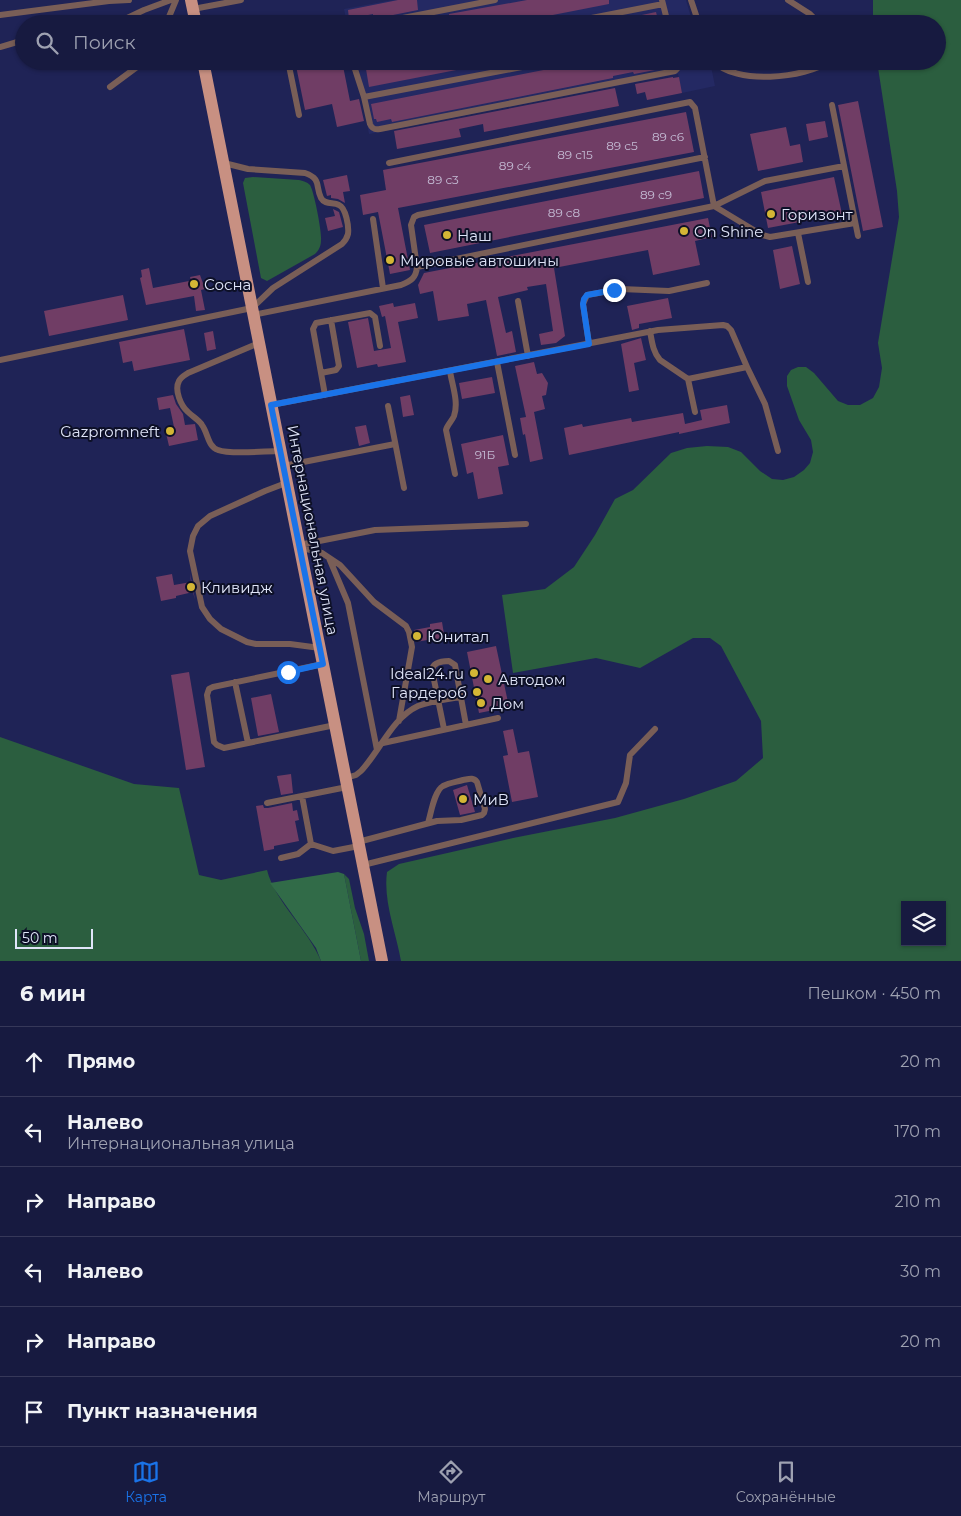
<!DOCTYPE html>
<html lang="ru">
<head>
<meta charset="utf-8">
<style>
	:root { --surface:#171a40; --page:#24274b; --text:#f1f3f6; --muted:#9ea1b1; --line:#363859; --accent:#1a73e8 }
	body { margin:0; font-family:Montserrat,sans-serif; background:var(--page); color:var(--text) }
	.controls { position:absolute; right:15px; bottom:15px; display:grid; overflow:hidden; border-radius:0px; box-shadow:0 1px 4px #0004 }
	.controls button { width:45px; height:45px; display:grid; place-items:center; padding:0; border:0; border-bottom:1px solid var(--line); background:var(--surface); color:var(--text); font:25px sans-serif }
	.scale { position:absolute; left:15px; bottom:12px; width:78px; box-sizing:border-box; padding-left:5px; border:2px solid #e0e5f9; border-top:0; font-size:14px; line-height:18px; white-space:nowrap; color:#e0e5f9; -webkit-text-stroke:4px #0d1027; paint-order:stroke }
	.stop { position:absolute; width:15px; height:15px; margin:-11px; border:4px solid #1a73e8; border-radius:50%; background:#fff }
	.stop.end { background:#1a73e8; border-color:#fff; box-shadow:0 1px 5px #0008 }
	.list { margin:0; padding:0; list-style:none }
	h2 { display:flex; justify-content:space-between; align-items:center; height:65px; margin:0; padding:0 20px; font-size:21px }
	h2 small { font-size:16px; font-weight:400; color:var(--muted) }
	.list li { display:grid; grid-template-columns:32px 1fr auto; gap:15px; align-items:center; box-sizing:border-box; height:70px; padding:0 20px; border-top:1px solid var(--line) }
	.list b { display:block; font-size:19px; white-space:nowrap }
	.list p { margin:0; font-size:16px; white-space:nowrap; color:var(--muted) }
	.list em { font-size:16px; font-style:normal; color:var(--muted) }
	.icon { flex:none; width:28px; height:28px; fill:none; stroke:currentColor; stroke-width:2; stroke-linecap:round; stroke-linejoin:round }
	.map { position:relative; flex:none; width:961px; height:961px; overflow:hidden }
	.search { position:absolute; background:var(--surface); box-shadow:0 1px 4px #0004; left:15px; right:15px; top:15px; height:55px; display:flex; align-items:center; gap:12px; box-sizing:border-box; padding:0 18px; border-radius:28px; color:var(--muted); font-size:19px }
	.sheet { height:485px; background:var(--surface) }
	nav { display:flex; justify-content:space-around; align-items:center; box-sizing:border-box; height:70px; border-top:1px solid var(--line); background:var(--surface); font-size:14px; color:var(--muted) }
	nav a { display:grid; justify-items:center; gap:2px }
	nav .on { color:var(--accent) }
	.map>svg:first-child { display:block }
	.built { fill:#242963 }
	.green { fill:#2b5e3f; fill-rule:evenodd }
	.forest { fill:#316b48 }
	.building { fill:#703d65 }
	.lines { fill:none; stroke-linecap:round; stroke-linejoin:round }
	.lane { stroke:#795e57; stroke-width:6 }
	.primary { stroke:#c89082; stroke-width:12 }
	.route { stroke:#1a73e8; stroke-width:6 }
	.poi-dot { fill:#d4b635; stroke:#0d1027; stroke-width:2 }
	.labels { text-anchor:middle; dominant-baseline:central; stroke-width:4; stroke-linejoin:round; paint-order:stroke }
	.number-label { font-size:12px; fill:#c4bbd4 }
	.poi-label { font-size:15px; fill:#e0e5f9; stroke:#0d1027; text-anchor:start }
	.street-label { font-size:15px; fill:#e0e5f9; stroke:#0d1027 }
</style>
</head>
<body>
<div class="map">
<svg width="961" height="961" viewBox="0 0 961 961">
	<rect width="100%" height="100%" fill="#1f2356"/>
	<path class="built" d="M393 0H686L693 24H347L344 9Z
		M355 61H706L711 66 715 86 682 93 678 74 369 134Z"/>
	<path class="green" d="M873 0H961V961H401C396 932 383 901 387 872L399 864 513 838 615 818 684 799 736 781 763 758 761 721 721 646 710 638H693L640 668 596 658 513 673 502 595 545 589 574 567 595 535 615 499 633 490 671 453 687 448 707 446 728 447 741 452 760 471 772 479 783 480 794 477 804 470 810 463 813 452 811 440 799 420 787 386V376L791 370 798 367H806L814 373 838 401 848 405H860L873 398 879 387 882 368 878 343 899 217 897 191 877 61H937V24H873ZM905 905H942V942H905Z
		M253 177 299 180C303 181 307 182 310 185 314 191 322 232 321 240 321 246 319 250 315 254L267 281 261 278 243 183 245 178Z
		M0 737 134 784 179 788 199 875 221 880 267 870C275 902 308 929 321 961H0Z
		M344 874 349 879 355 908 364 934 369 961H361Z"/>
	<path class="forest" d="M338 872 344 874 361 961H321L316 948 270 883Z"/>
	<path class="building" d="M398 0H417L418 10 373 19V14L349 19 348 10Z
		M527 0H609V4L507 24H426L425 20 449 15V14Z
		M656 12 659 24H618V20Z
		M295 61H342L350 101 359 99 364 121 337 127 332 104 305 110Z
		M403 61H482V65L369 87 366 69Z
		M589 61H670L671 67 634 74 633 72 613 76V78L392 122 391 119 377 122 376 119H374L371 104Z
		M673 77V78L679 77 682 93 647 100 645 92 637 94 635 84Z
		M615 88 619 106 484 132 483 124 459 129 461 137 397 149 394 131Z
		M858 101 883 227 863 231 838 105Z
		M686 112 694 152 398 208 410 270 390 274 378 212 363 215 360 195 386 190 383 170Z
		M825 121 828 137 809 141 806 124Z
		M786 127 790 146 800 144 803 162 758 171 750 134Z
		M699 171 704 198 430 253 424 225Z
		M347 175 350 191 343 192 345 203 338 199 331 198V195L327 196 323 180Z
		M834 177 842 214 768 228 761 192Z
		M333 209 339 212 343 227 328 231 325 218 335 216Z
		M708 218 712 237 695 241 700 265 653 275 648 250 554 268 565 336 556 343 541 345 539 334 553 331 546 284 527 287 528 290 498 297 506 333 512 331 516 352 497 356 486 300 467 304 469 316 438 321 433 291 420 294 418 285 424 273Z
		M792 246 800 284 780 289 773 250Z
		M149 268 153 288 189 281 191 280 190 277 200 275 205 289 201 290 205 310 196 311 194 296 146 305 140 278 142 277 141 270Z
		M123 295 128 320 49 336 44 311Z
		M668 298 672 318 639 324V328L632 330 627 306Z
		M393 303 394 307 415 303 418 318 398 322 406 362 378 367 377 364 357 368 348 322 368 318 374 351 391 348 385 316 382 317 379 306Z
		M184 329 190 360 134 371 132 361 123 363 119 342Z
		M213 331 216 349 207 351 204 333Z
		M641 338 646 360 634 363 639 390 629 392 621 344Z
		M534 362 537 374 542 373 548 383 546 395 542 396 545 409 534 412 543 459 530 462 525 434 523 435 520 418 526 417 515 366Z
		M492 377 495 393 462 399 459 383Z
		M173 395 176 404 183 414 185 425 195 424 198 440 169 446 165 429 174 427 170 408 159 410 157 398Z
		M410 395 414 415 403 417 400 397Z
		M727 405 730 423 679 434V432L569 455 564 428 582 424 583 427 631 418 632 422 683 413 685 424 702 420 700 410Z
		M366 425 370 443 359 446 355 427Z
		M503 435 509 465 498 467 503 494 478 499 473 472 467 474 461 444Z
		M190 573 195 600 193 592 176 596V598L161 601 156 577 172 574 174 585 191 582Z
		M442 622 445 640 433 642V639L416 642 414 630 430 627V624Z
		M496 646 509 707 479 713 467 652Z
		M189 672 205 767 186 770 171 675Z
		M271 694 279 732 258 736 251 698Z
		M513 729 518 753 529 751 538 797 512 802 503 756 508 755 503 731Z
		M291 774 293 793 281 795 277 776Z
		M467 785 475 812 460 815 453 790Z
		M292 803 293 811 297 810 299 820 295 821 299 841 274 846V849L264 851 256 806 263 805 264 808H268Z"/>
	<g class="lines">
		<path class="lane" d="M662 0 668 24
			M691 0 699 24
			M788 0 810 14 820 24
			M193 9 241 0
			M0 15 109 1 129 0
			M106 24 123 20 144 10 171 0
			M166 24 176 0
			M372 24 495 0
			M561 24 663 4
			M0 47 24 40
			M288 61 299 115
			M553 61 364 97 370 124C372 129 375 130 380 129L675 71 677 69V61
			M714 61C734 85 806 79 829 61
			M204 65 226 61
			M110 87 145 61
			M364 97 353 63 365 61
			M832 105 858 236
			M705 157 418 215 414 217 411 225 417 267 714 206 765 181 844 166
			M389 163 690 102 695 108 714 206 762 235 770 237 855 223
			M373 219 383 288
			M798 233 808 282
			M518 301 528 356
			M253 315 401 285C411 281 416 278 417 267
			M650 331C652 342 653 352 660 360L688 379 747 367 765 404 778 451
			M259 343 188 373C185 375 181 377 179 381 174 390 181 406 188 412 193 417 199 420 202 425 208 433 208 447 218 450 230 455 266 451 280 451
			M589 344 583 304 587 295 621 289 669 291 707 283
			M0 360 252 308 273 288 342 244C345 241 347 238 348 234 349 227 346 208 339 205 333 202 325 205 321 198 315 186 322 179 305 173L248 169 224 163
			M497 362 515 455
			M450 371C452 385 459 402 454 416 452 421 447 425 446 430L455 474
			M321 373 336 370 339 366 331 320
			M688 379 695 412
			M325 395 313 329 316 323 370 313 375 317 380 346
			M271 405 658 330 723 325 727 326 731 330 747 367
			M388 406 404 488
			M283 466 395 444
			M286 483 265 491 210 516 198 526 193 536 190 551 202 607 210 619 221 629 247 642 256 644H290L320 648
			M299 545 375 530 526 524
			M299 547 322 553 340 565 374 602 406 626 409 632 412 647 399 721
			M329 558 348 603 377 750
			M323 664 213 687 209 689 207 695 214 742 217 745 224 748 335 725
			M235 682 248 743
			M444 729 432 670C433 662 442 661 449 661L455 665 466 725
			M383 743 498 718
			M346 778 356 775 361 771C380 751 392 718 418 706 431 701 447 699 460 697
			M302 796 311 844 333 851 359 846
			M267 803 347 787
			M358 842 437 821 461 820 482 815 484 813 485 809 477 782C473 777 469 779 463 780 456 782 449 783 443 786 434 791 431 814 428 823
			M281 858 298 854 311 844
			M363 865 618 802 626 783 630 755 655 729"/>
		<path class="primary" d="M191 0 196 24
			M203 61 382 961"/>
	</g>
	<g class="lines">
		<path class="route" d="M288 672 323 664 271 405 589 344 583 304 584 299 587 295 614 290"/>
	</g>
	<g class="poi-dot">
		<circle cx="771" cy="214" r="5"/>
		<circle cx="684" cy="231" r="5"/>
		<circle cx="447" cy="235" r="5"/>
		<circle cx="390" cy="260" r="5"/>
		<circle cx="194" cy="284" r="5"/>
		<circle cx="170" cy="431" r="5"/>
		<circle cx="191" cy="587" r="5"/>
		<circle cx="417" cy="636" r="5"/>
		<circle cx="474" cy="673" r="5"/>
		<circle cx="488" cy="679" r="5"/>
		<circle cx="477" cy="692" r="5"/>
		<circle cx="481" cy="703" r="5"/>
		<circle cx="463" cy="799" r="5"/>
	</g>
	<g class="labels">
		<g class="number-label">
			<text x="668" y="136">89 с6</text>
			<text x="622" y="145">89 с5</text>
			<text x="575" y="154">89 с15</text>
			<text x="515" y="165">89 с4</text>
			<text x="443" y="179">89 с3</text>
			<text x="656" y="194">89 с9</text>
			<text x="564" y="212">89 с8</text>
			<text x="485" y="454">91Б</text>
		</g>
		<g class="poi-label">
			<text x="781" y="214">Горизонт</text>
			<text x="694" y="231">On Shine</text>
			<text x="457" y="235">Наш</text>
			<text x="400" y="260">Мировые автошины</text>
			<text x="204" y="284">Сосна</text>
			<text x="160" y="431" text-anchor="end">Gazpromneft</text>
			<text x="201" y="587">Кливидж</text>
			<text x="427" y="636">Юнитал</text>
			<text x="464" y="673" text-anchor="end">Ideal24.ru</text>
			<text x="498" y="679">Автодом</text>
			<text x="467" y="692" text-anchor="end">Гардероб</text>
			<text x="491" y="703">Дом</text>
			<text x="473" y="799">МиВ</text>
		</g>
		<g class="street-label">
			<text transform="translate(313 530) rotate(79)">Интернациональная улица</text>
		</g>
	</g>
</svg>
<div class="controls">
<button><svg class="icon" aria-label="layers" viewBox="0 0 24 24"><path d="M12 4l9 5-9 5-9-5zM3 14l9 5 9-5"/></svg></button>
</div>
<div class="scale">50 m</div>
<div class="stop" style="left:288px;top:672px"></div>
<div class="stop end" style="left:614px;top:290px"></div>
<div class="search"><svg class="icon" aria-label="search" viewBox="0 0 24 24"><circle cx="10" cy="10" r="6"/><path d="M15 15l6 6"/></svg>Поиск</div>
</div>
<section class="sheet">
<h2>6 мин<small>Пешком · 450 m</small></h2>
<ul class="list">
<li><svg class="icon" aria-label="ahead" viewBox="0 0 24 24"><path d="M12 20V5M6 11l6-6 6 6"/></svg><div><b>Прямо</b></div><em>20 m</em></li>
<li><svg class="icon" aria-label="left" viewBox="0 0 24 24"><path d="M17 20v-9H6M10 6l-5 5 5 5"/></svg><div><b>Налево</b><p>Интернациональная улица</p></div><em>170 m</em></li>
<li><svg class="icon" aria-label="right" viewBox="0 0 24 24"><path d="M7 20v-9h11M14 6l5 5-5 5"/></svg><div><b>Направо</b></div><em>210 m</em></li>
<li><svg class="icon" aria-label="left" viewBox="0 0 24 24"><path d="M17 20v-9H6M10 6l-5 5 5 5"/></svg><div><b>Налево</b></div><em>30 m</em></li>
<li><svg class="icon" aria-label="right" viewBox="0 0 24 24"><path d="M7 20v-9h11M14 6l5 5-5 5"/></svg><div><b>Направо</b></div><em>20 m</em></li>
<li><svg class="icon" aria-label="arrive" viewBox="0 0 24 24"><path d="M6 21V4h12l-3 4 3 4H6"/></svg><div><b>Пункт назначения</b></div></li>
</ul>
</section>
<nav>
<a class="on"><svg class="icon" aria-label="map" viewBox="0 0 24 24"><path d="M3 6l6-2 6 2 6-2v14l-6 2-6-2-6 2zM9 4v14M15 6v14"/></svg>Карта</a>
<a><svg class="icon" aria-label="directions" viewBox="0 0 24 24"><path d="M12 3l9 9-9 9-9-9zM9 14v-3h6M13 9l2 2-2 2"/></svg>Маршрут</a>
<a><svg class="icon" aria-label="saved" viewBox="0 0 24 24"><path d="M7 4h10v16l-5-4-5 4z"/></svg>Сохранённые</a>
</nav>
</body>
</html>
